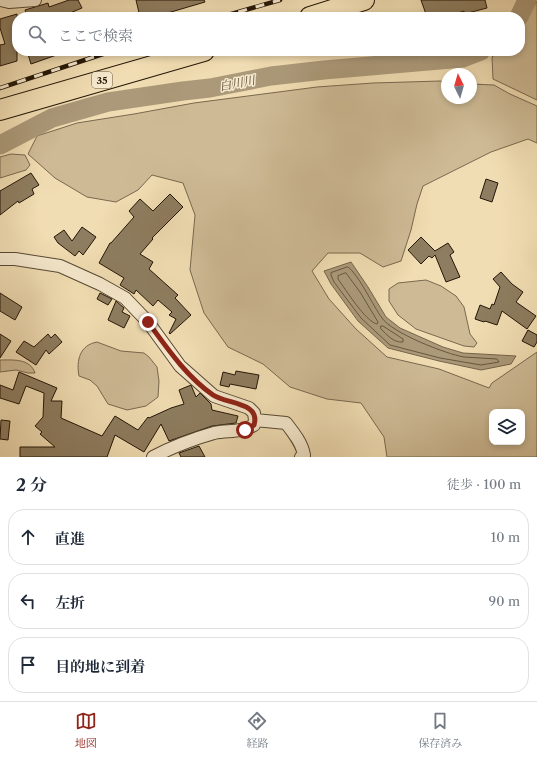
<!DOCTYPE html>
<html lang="ja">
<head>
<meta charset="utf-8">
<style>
	:root { --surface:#fff; --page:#f2f2f3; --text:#1f2937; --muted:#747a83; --line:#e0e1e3; --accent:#8f2418 }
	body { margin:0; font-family:"Libre Caslon Text","Noto Serif JP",serif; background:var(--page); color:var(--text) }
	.controls { position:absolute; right:12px; bottom:12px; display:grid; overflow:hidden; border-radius:8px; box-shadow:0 2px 6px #0003 }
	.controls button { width:36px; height:36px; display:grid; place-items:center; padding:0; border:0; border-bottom:1px solid var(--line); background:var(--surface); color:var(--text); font:20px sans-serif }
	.compass { position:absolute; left:441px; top:68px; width:36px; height:36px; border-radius:50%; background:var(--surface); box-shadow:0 2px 6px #0003; rotate:355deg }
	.stop { position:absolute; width:12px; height:12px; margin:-9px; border:3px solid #8f2418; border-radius:50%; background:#fff }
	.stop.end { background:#8f2418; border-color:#fff; box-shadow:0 1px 4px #0008 }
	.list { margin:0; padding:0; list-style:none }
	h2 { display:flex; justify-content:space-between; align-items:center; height:52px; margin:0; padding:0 16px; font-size:17px }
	h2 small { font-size:13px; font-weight:400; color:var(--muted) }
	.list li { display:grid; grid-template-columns:26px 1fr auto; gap:12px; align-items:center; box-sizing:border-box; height:56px; margin:0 8px 8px; padding:0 8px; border:1px solid var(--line); border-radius:16px }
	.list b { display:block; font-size:15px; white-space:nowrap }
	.list em { font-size:13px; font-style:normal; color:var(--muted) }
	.icon { flex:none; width:22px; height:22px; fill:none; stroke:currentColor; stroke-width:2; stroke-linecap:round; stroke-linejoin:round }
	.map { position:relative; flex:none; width:537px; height:457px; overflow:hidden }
	.search { position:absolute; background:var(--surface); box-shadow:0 2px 6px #0003; left:12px; right:12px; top:12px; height:44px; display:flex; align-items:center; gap:10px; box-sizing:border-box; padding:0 14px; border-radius:16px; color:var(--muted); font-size:15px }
	.sheet { height:244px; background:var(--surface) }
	nav { display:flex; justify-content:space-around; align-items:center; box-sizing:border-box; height:56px; border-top:1px solid var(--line); background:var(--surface); font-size:11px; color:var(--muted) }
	nav a { display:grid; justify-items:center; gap:2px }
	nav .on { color:var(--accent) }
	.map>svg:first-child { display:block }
	.green { fill:#cebb96; stroke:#78684e; fill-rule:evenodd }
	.water { fill:#ab9979; stroke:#75654b }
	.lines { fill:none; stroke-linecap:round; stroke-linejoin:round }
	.shore { stroke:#675840; stroke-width:1 }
	.river { stroke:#ab9979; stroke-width:19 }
	.building { fill:#8e7d60; stroke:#231607 }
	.minor-casing { stroke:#564832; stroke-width:14 }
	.trunk-casing { stroke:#231607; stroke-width:22 }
	.minor { stroke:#f6e9ce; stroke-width:12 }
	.trunk { stroke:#f1ddb3; stroke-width:20 }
	.rail-casing { stroke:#231607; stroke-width:4.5 }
	.rail { stroke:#f6e9ce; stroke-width:3; stroke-dasharray:9; stroke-linecap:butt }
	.route { stroke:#8f2418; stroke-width:5 }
	.labels { text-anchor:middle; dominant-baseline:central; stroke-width:3; stroke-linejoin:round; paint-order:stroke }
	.shield { fill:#f6e9ce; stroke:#625543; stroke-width:1 }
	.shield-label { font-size:10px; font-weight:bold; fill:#231607 }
	.water-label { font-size:12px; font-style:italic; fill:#594a35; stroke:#f6e9ce }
</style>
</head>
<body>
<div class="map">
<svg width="537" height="457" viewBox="0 0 537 457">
	<rect width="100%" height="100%" fill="#f1ddb3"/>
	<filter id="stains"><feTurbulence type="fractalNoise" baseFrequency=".005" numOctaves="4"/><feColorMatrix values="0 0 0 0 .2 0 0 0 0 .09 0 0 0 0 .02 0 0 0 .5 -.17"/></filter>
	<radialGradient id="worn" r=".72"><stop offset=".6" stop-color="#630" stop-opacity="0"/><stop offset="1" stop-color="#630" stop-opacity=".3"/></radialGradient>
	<path class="green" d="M537 1V100L493 79 492 57 500 51H520V29Z
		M440 81 447 82V98H471V84L494 85 510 94 537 106V143L528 139 491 152 423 186 417 204 411 230 401 261 383 267 360 253H328L312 271 329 299 356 329 387 357 439 369 489 388 492 383 537 352V457H387L384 437 361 403 327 399 290 387 263 364 228 347 204 313 190 270 195 215 183 183 152 175 138 190 116 202 87 197 55 178 28 154 37 136 77 123 134 114 194 103 317 87 373 83ZM492 412H522V442H492Z
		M11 154 25 155 30 165 26 170 0 178V157Z
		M426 280 441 286 456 296 464 307 470 334 477 343 474 347 464 346 416 329 398 315 389 301V289L398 283Z
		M97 342 121 351 144 353 149 357 157 367 159 381 158 397 146 406 127 410 108 404 97 386 90 380 79 376C76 360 80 345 97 342Z
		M0 360C12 360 30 358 35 373H28L16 370 0 372Z"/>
	<path class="water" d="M351 262 368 287 386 317 400 328 443 347 463 353 516 356 511 364 481 370 439 361 388 348 358 321 331 284 324 271Z"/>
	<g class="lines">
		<path class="shore" d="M348 267C359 275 373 306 382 318 392 333 446 354 464 357 475 358 486 358 497 359L499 362 481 365 440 358 390 345 361 318 334 282 331 275V273Z
			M346 273 360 292 378 322 377 324C365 321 346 290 338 279V276Z
			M381 326H383L403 339V342C394 343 387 335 381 329Z"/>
		<path class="river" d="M519 17 527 0
			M0 145 52 118 108 102 183 91 210 88 271 76 324 70 463 58 481 51"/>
	</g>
	<path class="building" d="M69 0H78L82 8 70 13 71 17H27L25 10 48 3 49 7Z
		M136 0H204L205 2 154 17H140Z
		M421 0H485L487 8 464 14V11L446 17H427Z
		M17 14V61L0 66V45L5 44 0 28V19Z
		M27 51H65V52L31 64Z
		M31 173 39 185 32 189 34 194 19 203 18 201 0 215V191Z
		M486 179 498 183 492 202 480 198Z
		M170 194 183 207 152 238 153 239 140 254 153 262 149 269 178 295 175 298 191 315 170 334 169 333 176 319 169 315 172 312 158 300 153 306 136 290 134 294 120 285 124 278 99 263 110 243H111L134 217 129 211 140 199 153 211Z
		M82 227 96 237 83 255 79 251 75 256 58 243 54 237 64 230 72 241Z
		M421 237 435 251 448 243 454 252 450 255 460 277 446 282 435 255 432 258 429 256 421 264 408 250Z
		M501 272 512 284 523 292 516 302 536 316 527 329 502 311 497 325 485 321 484 322 475 319 480 305 490 309 492 304 494 305 500 287 493 279Z
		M0 293 22 307 15 320 0 311Z
		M100 293 112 299 108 305 97 299Z
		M116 301 124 308 122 312 130 316 124 328 108 320Z
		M528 330 537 335V342L534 347 522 341Z
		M0 334 11 341 0 358Z
		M48 334 51 338 55 334 62 342 49 354 46 350 36 365 16 352 24 341 34 347Z
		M236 371 259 375 256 389 230 384 229 387 220 385 223 372 235 375Z
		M19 372 57 388 51 401H62L61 418 102 436 115 416 138 430 148 417 149 418 171 408 184 404 179 390 191 385 196 397 200 393 211 404 212 410 238 416 236 423 212 426 169 441 161 424 144 452 115 435 107 457H20V447H55L40 434 42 432 35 426 43 417 44 393 26 386 19 404 0 398V385L13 390Z
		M1 420 10 421 8 440 0 439Z
		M199 446 205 457H181L179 453Z"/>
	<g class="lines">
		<defs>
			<path id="minor" d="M1 0 9 2 35 0
				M0 259H15L60 266 100 284 125 298 148 322 180 366 214 396 249 408 254 413 255 420 254 425C240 433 229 430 214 433 193 439 172 447 153 457
				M255 420 286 423C293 432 302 443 304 455L301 457"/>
			<path id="trunk" d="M310 17 364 0
				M0 110 204 51"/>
		</defs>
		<use href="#minor" class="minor-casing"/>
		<use href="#trunk" class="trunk-casing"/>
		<use href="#minor" class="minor"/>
		<use href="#trunk" class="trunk"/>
		<defs>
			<path id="rail" d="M221 17 280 0
				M0 88 112 51"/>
		</defs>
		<use href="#rail" class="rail-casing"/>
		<use href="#rail" class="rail"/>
	</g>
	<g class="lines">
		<path class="route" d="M148 322C167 348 186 376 213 395 226 404 261 402 254 425L245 430"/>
	</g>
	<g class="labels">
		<rect class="shield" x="92" y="72" width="20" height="16" rx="3"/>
		<g class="shield-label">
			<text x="102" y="80">35</text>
		</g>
		<g class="water-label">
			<text transform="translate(237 83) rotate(-11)">白川川</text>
		</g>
	</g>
	<rect width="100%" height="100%" filter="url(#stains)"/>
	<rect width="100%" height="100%" fill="url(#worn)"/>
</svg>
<div class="controls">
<button><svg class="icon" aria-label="layers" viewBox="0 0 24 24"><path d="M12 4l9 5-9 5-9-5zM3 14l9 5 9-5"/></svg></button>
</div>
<svg class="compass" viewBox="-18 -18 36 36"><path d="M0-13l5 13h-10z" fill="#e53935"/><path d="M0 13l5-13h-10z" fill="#747a83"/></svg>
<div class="stop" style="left:245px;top:430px"></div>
<div class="stop end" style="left:148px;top:322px"></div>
<div class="search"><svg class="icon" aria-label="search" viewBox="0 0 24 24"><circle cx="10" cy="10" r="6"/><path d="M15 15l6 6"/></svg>ここで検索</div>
</div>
<section class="sheet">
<h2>2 分<small>徒歩 · 100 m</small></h2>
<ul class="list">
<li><svg class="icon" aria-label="ahead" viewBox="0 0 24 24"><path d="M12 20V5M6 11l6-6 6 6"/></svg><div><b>直進</b></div><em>10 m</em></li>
<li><svg class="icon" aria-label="left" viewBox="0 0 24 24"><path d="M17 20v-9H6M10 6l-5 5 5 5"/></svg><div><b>左折</b></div><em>90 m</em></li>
<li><svg class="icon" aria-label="arrive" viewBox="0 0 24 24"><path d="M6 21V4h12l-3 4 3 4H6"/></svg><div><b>目的地に到着</b></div></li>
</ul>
</section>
<nav>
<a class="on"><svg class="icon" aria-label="map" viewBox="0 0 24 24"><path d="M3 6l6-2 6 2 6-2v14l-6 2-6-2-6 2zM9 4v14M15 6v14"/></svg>地図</a>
<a><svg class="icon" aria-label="directions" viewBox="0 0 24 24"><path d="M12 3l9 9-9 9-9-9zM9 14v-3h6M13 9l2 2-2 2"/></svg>経路</a>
<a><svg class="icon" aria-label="saved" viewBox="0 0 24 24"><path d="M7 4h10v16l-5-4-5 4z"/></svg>保存済み</a>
</nav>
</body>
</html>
